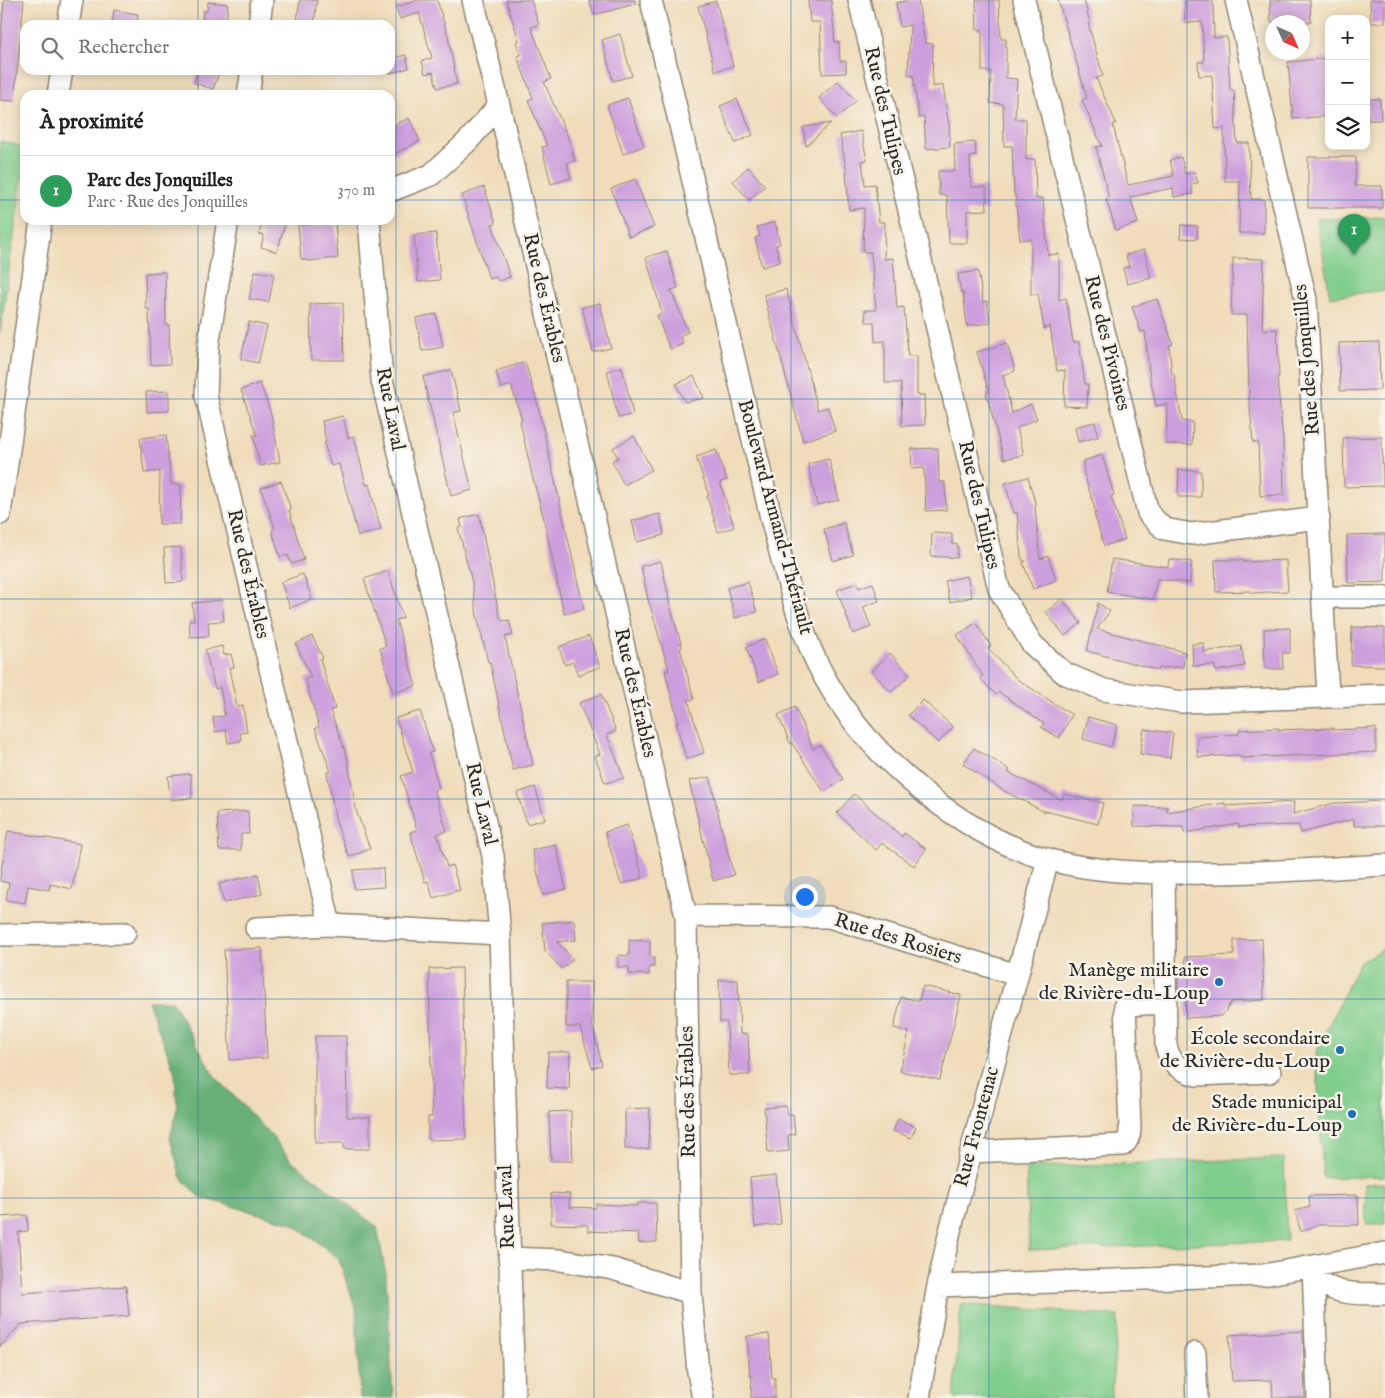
<!DOCTYPE html>
<html lang="fr">
<head>
<meta charset="utf-8">
<style>
	:root { --surface:#fff; --page:#f6f6f6; --text:#222; --muted:#767676; --line:#e0e0e0; --accent:#1f6fb2 }
	body { margin:0; font-family:"IM FELL English",serif; background:var(--page); color:var(--text) }
	.controls { position:absolute; right:15px; top:15px; display:grid; overflow:hidden; border-radius:10px; box-shadow:0 2px 12px #0003 }
	.controls button { width:45px; height:45px; display:grid; place-items:center; padding:0; border:0; border-bottom:1px solid var(--line); background:var(--surface); color:var(--text); font:25px sans-serif }
	.compass { position:absolute; left:1265px; top:15px; width:45px; height:45px; border-radius:50%; background:var(--surface); box-shadow:0 2px 12px #0003; rotate:135deg }
	.you { position:absolute; left:804px; top:896px; width:18px; height:18px; margin:-12px; border:4px solid #fff; border-radius:50%; background:#1a73e8; box-shadow:0 0 0 8px #1a73e833 }
	.badge { display:grid; place-items:center; width:32px; height:32px; border-radius:50%; background:var(--accent); color:#fff; font-size:16px; font-weight:700 }
	.pin { position:absolute; translate:-50% -41px; filter:drop-shadow(0 1px 2px #0008) }
	.pin::after { content:''; position:absolute; top:26px; width:18px; height:15px; background:inherit; clip-path:polygon(0 0,100% 0,50% 100%) }
	.list { margin:0; padding:0; list-style:none }
	h2 { display:flex; justify-content:space-between; align-items:center; height:65px; margin:0; padding:0 20px; font-size:21px }
	h2 small { font-size:16px; font-weight:400; color:var(--muted) }
	.list li { display:grid; grid-template-columns:32px 1fr auto; gap:15px; align-items:center; box-sizing:border-box; height:70px; padding:0 20px; border-top:1px solid var(--line) }
	.list b { display:block; font-size:19px; white-space:nowrap }
	.list p { margin:0; font-size:16px; white-space:nowrap; color:var(--muted) }
	.list em { font-size:16px; font-style:normal; color:var(--muted) }
	.icon { flex:none; width:28px; height:28px; fill:none; stroke:currentColor; stroke-width:2; stroke-linecap:round; stroke-linejoin:round }
	.map { position:relative; flex:none; width:1385px; height:1398px; overflow:hidden }
	.search { position:absolute; background:var(--surface); box-shadow:0 2px 12px #0003; left:20px; top:20px; width:375px; height:55px; display:flex; align-items:center; gap:12px; box-sizing:border-box; padding:0 18px; border-radius:15px; color:var(--muted); font-size:19px }
	.panel { position:absolute; background:var(--surface); box-shadow:0 2px 12px #0003; left:20px; top:90px; width:375px; height:135px; border-radius:15px }
	.map>svg:first-child { display:block }
	.green { fill:#80cd8c; stroke:#567c5c }
	.forest { fill:#68b078; stroke:#4a6e52 }
	.building { fill:#ce9fdd }
	.lines { fill:none; stroke-linecap:round; stroke-linejoin:round }
	.minor-casing { stroke:#8e8472; stroke-width:24 }
	.minor { stroke:#fff; stroke-width:21 }
	.grid { fill:none; stroke:#1f6fb2; stroke-width:1; stroke-opacity:0.55 }
	.poi-dot { fill:#1f6fb2; stroke:#f7f3e8; stroke-width:2 }
	.labels { text-anchor:middle; dominant-baseline:central; stroke-width:5; stroke-linejoin:round; paint-order:stroke }
	.street-label { font-size:20px; fill:#2b2b2b; stroke:#f7f3e8 }
	.poi-label { font-size:20px; fill:#2b2b2b; stroke:#f7f3e8; text-anchor:end }
</style>
</head>
<body>
<div class="map">
<svg width="1385" height="1398" viewBox="0 0 1385 1398">
	<rect width="100%" height="100%" fill="#f7f3e8"/>
	<filter id="ink" filterUnits="userSpaceOnUse"><feTurbulence type="fractalNoise" baseFrequency=".02" numOctaves="2"/><feDisplacementMap in="SourceGraphic" scale="10" xChannelSelector="R" yChannelSelector="G"/><feConvolveMatrix kernelMatrix="1 2 1 2 8 2 1 2 1" color-interpolation-filters="sRGB"/></filter>
	<filter id="wash" filterUnits="userSpaceOnUse"><feTurbulence type="fractalNoise" baseFrequency=".0096" numOctaves="4" result="noise"/><feDisplacementMap in="SourceGraphic" scale="20" xChannelSelector="R" yChannelSelector="G"/><feGaussianBlur stdDeviation="1.12" result="paint"/><feColorMatrix in="noise" values="0 0 0 0 0 0 0 0 0 0 0 0 0 0 0 0 0 1.4 0 .05"/><feComposite in="paint" operator="in"/></filter>
	<g filter="url(#wash)">
		<rect width="100%" height="100%" fill="#f0dcba"/>
		<path class="green" d="M0 141 25 147V157L0 333Z
			M1385 217V290L1330 297 1317 219Z
			M1385 947V1176L1323 1178 1316 1052 1359 963Z
			M1284 1158 1287 1241 1029 1250 1026 1167Z
			M1385 1183V1224H1366L1365 1184Z
			M961 1304 1118 1316 1111 1398H954Z"/>
		<path class="forest" d="M148 1001H172L214 1075 270 1134 291 1160 377 1227 386 1275 393 1398H360L356 1309 338 1258 292 1223 199 1197 181 1178 170 1138 177 1108 175 1073Z"/>
		<g id="blocks">
			<path class="building" d="M4 0H24L14 101 0 100V48Z
				M300 0H317L314 23 297 21Z
				M419 0H437L448 36 457 84 437 88 433 72 425 74 422 61 432 58 419 13 400 19 396 7Z
				M506 0H531L539 25 531 27 551 79 544 82 569 140 575 161 567 163 571 178 551 184 542 147 547 146 528 100 533 98 517 56 521 55 516 42 519 41Z
				M589 0H635V4L594 15Z
				M808 0H831L835 42H839L840 61H846V73L822 74 820 22H810Z
				M911 0H918L925 43 933 44 932 87 943 85 948 121H949L950 147 926 149 924 117 919 118 913 75H908L910 25 900 27 896 3Z
				M976 0H999L1001 39H1006V78L1017 79 1015 119H1026V160L1035 159 1036 199 1043 198 1048 255 1059 254V300L1066 298 1073 342H1079L1085 384H1088L1087 407 1064 406 1065 370 1057 371 1050 326 1044 329 1038 294H1031V239L1020 240 1015 195H1014L1012 146H1004L1003 104 990 103 991 71H982V29L977 30Z
				M1058 0H1084L1090 23H1088L1103 76 1096 78 1116 123 1113 125 1128 185 1174 176 1170 160 1181 157 1185 174 1195 172 1198 183 1191 184 1193 194 1174 197 1173 188 1130 197 1138 223 1116 230 1106 199 1109 198 1096 147 1102 146 1082 100 1087 98Z
				M1185 0H1213L1214 38 1227 37 1230 90H1234L1237 143H1249L1251 199H1264V233H1239L1240 181H1225L1224 128 1215 129 1212 75 1199 76 1198 62H1204L1202 22 1185 23Z
				M1270 0H1310L1311 22H1271Z
				M1370 0H1385V23H1371Z
				M716 1 733 66 715 71 698 6Z
				M208 2 228 4 226 25H202L203 11H207Z
				M114 10 138 14 137 25H112Z
				M620 34 632 76 613 81 602 40Z
				M406 55 409 68 390 73V59Z
				M1328 58 1329 116 1293 119 1288 62Z
				M198 70H220L213 89 194 83Z
				M838 81 856 101 837 118 819 98Z
				M628 98 644 146 623 154 607 105Z
				M737 99 753 135 735 143 720 106Z
				M1367 99H1380L1381 120H1368Z
				M409 118 420 141 390 156V127Z
				M831 123 806 146 803 127Z
				M861 131 867 160 862 161 865 185 875 184 879 222H885L884 259 893 258 897 308 904 307 908 356H917V395H924L925 425 902 426 901 383H885V341L875 342 874 322H866L865 310H876L871 252H863L864 208 849 210 846 173H847L840 135Z
				M975 142 976 156 970 157 971 187H986L987 210 967 211V243H949L947 195H939L938 171H955L954 144Z
				M1308 157H1356L1355 186H1382V208H1308Z
				M748 167 765 186 749 200 733 181Z
				M635 179 654 227 629 237 611 189Z
				M484 187 496 223 492 224 510 277 498 281 496 277 489 279 462 195Z
				M263 220H286L277 252 261 247 264 235 259 234Z
				M335 222 338 258 309 261 301 259 298 225Z
				M775 222 780 244 776 245 780 262 762 267 755 238 760 236 757 227Z
				M1181 225 1198 226 1197 239 1180 238Z
				M436 233 440 280 418 282 414 235Z
				M1144 250 1151 278 1127 284 1123 268 1129 267 1126 255Z
				M667 251 678 288 671 290 688 332 680 336 683 344 670 349 657 316 662 313 646 257Z
				M1233 258 1264 259 1262 330 1277 329 1279 377H1277L1283 440 1284 495 1260 496 1258 442 1253 443 1249 395 1247 315H1231Z
				M255 271 274 274 269 302 249 299Z
				M978 271 983 302 987 301 990 323 967 326 963 292 961 293 958 274Z
				M165 272 166 325H169L170 364 151 365 149 309H146L145 273Z
				M786 289 818 410 828 407 835 431 803 441 764 295Z
				M1157 299 1173 344 1169 345 1172 375 1174 374 1182 421 1193 422 1192 445 1166 444 1167 404 1156 406 1149 372 1145 331 1141 332 1132 307Z
				M343 303 344 360H311L310 304Z
				M600 303 611 348 593 352 582 307Z
				M436 314 443 347 422 351 416 318Z
				M249 322 267 326 258 363 241 359Z
				M1379 342 1380 390 1340 391 1339 343Z
				M1007 343 1015 371 1003 375 1012 413 1031 404 1037 419 1017 428 1024 455 1004 459 986 393 989 392 977 352Z
				M525 362 537 402 584 609 564 614 544 519 532 475 520 421 522 420 511 385 501 388 496 371Z
				M622 367 633 414 618 418 607 371Z
				M451 370 461 411 453 413 472 490 451 496 423 377Z
				M694 376 704 398 685 402 676 384Z
				M260 383 271 414 280 462 260 466 253 435H257L241 390Z
				M169 391V411L147 412 146 392Z
				M343 416 348 438 354 436 366 485 369 484 381 530 358 536 339 464 331 466 324 443H326L322 421Z
				M1095 422 1098 437 1078 442 1075 427Z
				M166 435 171 484 181 485 180 524H159L160 471 144 473 140 438Z
				M634 436 652 470 624 485 612 461 618 458 613 448Z
				M1382 437 1383 486 1344 487 1343 438Z
				M938 448 939 482H945L946 510 926 511 924 468 912 469 911 449Z
				M716 450 727 480 720 482 734 527 718 532 707 496 709 495 696 457Z
				M1102 455 1114 495 1111 496 1125 539 1104 546 1094 513H1096L1084 473 1083 461Z
				M829 459 839 500 817 505 808 464Z
				M1179 470 1201 471V497H1178Z
				M1028 477 1036 506 1035 507 1040 559 1048 556 1056 580 1033 589 1023 563 1026 561H1023L1021 556 1017 512 1014 513 1005 483Z
				M281 481 291 510H289L304 560 291 564 288 555 280 557 272 530 275 528 261 488Z
				M479 514 499 614 502 621 509 620 513 635 505 637 533 765 513 770 490 662H488L477 616 472 582 458 528 462 527 460 519Z
				M660 514 664 535 637 542 632 521Z
				M844 523 853 555 833 561 824 529Z
				M932 533 952 534V544L958 545 957 558 931 556Z
				M1385 534V582L1348 583 1347 535Z
				M181 547 183 582 166 583 164 548Z
				M1112 559 1168 567 1169 559 1192 562 1190 583 1157 579 1153 599 1107 592Z
				M1215 560H1243V562L1286 560 1288 591 1251 593V591L1216 592Z
				M661 561 669 598H668L682 647 680 648 694 699 688 700 704 753 686 759 676 723 678 722 665 671 669 670 648 599 641 566Z
				M388 571 403 618 396 620 416 686 393 693 380 648 386 646 364 579Z
				M303 574 312 599 290 608 281 582Z
				M967 576 972 597 950 602 945 581Z
				M748 582 757 612 735 618 727 588Z
				M857 583 859 588 873 583 879 601 863 607 871 627 853 634 837 590Z
				M1062 599 1081 623 1065 636 1046 612Z
				M222 600 224 621 208 622 209 636 190 637 189 620H194L192 603Z
				M1098 603 1110 611 1097 629 1185 652 1183 667 1159 668 1158 670 1087 651Z
				M976 623 991 646 988 648 1017 679 1072 715 1059 738 1041 727 1044 724 999 692 996 695 980 678 983 676 957 635Z
				M1352 627 1385 628V666L1351 665Z
				M1290 628V653H1282L1283 669H1265L1264 629Z
				M312 636 323 658 320 659 335 709 330 710 347 756 356 810 370 849 349 857 336 822 327 772H331L315 728 319 727 305 679 311 677 296 644Z
				M589 636 600 667 578 675 573 662 565 665 559 647Z
				M765 639 778 674 759 682 746 647Z
				M1204 643V652L1241 646 1245 666 1216 671 1214 665 1193 666 1192 644Z
				M222 646 224 655 231 654 234 667 229 668 237 707 243 706 247 732 240 733 241 741 228 743 226 730 215 732 213 717 225 716 220 687 215 689 205 650Z
				M890 653 910 675 891 692 871 671Z
				M601 694 616 731 607 735 624 778 605 783 595 756 600 754 579 703Z
				M923 700 953 727 938 743 908 715Z
				M795 707 813 749 820 745 843 779 824 792 792 743H790L778 715Z
				M420 711 433 752 429 753 439 788 434 790 447 831 437 834 447 867 452 865 460 890 433 898 428 881 425 882 410 832 417 830 401 776 413 772 396 718Z
				M1088 717 1117 725 1111 747 1083 739Z
				M1279 728V730L1333 728V730L1376 728V752L1240 758V755L1198 757 1197 737 1239 734V730Z
				M1144 729 1173 733 1170 758 1140 754Z
				M974 748 1010 770 1008 772 1062 800 1064 794 1103 803 1098 824 1045 811V812L1006 792 963 764Z
				M191 774 192 798 170 800 168 776Z
				M710 777 724 839 734 875 713 881 689 781Z
				M535 787 545 819 527 824 517 793Z
				M854 794 902 837 904 833 926 849 914 866 882 843 876 850 837 813Z
				M1385 801V826H1354V819L1301 833 1299 825 1238 827V824L1184 833 1183 827 1134 826V806L1167 807V812L1225 803V806L1294 802 1293 814 1335 803Z
				M248 811 249 834H241V850H219L217 813Z
				M627 825 643 878 621 884 605 832Z
				M8 831 80 844 72 889 50 884 49 890 28 886 25 903 6 900 9 883 0 881V877Z
				M556 845 566 889 543 895 532 850Z
				M383 868 384 887 354 889 353 870Z
				M258 874 262 894 224 903 219 884Z
				M574 920 576 940 557 942 573 959 562 969 545 951 542 923Z
				M1262 939 1264 1000 1231 1002 1226 1011 1221 1016 1186 1018 1185 993H1178V971H1186L1185 957 1234 955V940Z
				M629 940 650 941V957H654V967H649V975L629 974V967H618V955L629 956Z
				M262 948 267 1058 230 1060 224 950Z
				M462 968 466 1139 428 1140V1117H432L429 969Z
				M719 980H738L740 1034H748L750 1075H729L727 1022H720Z
				M566 982H592V1024L602 1065 592 1068 580 1027H566Z
				M923 986 961 995 940 1080 900 1071 909 1032 894 1028 901 997 919 1001Z
				M315 1036H346L347 1117H370V1149H344V1143H315Z
				M548 1052H570L569 1089 547 1088Z
				M786 1106 787 1115 793 1114 795 1134 788 1135 789 1151 768 1153 764 1108Z
				M650 1108 649 1149H625V1109Z
				M571 1111 573 1161H551L549 1112Z
				M898 1119 916 1127 911 1138 893 1131Z
				M776 1175 781 1224 755 1227 750 1178Z
				M551 1193 570 1194 569 1207 596 1208V1204L637 1206V1203H656L657 1242 639 1243 638 1233 588 1231V1225L551 1224Z
				M1358 1195 1359 1225H1316L1301 1232 1295 1211 1310 1207 1309 1196Z
				M27 1215 28 1231 18 1232 22 1293 126 1286 129 1316 21 1324 0 1347V1217Z
				M1303 1331 1305 1398H1273L1272 1380 1232 1381 1229 1335Z
				M769 1334 772 1378H775V1398H751L752 1375 750 1376 747 1336Z"/>
		</g>
	</g>
	<g filter="url(#ink)">
		<use href="#blocks" fill-opacity="0" stroke="#8e8472" stroke-width="1"/>
		<g class="lines">
			<defs>
				<path id="minor" d="M473 0 499 105 686 916 691 1293 698 1372 703 1398
					M651 0 772 522C785 570 796 619 817 663 838 706 870 745 905 776 946 813 996 845 1050 860 1091 871 1134 873 1177 873 1246 874 1316 869 1385 865
					M859 0 999 589 1032 644 1064 673 1104 690 1182 702 1385 695
					M1024 0 1148 513 1164 529 1192 534 1319 518
					M1236 0 1306 300 1328 696
					M68 25 72 0
					M259 25 262 0
					M58 95 62 70
					M248 95 252 70
					M390 191 431 175 468 141 499 105
					M228 220 208 346 206 395 330 925
					M369 220 382 380 493 856 500 934 514 1398
					M0 514 41 220
					M1323 597H1385
					M1164 873 1166 1046C1171 1064 1179 1070 1196 1075L1270 1072
					M686 916 829 917 1017 975
					M256 928 330 925 500 934
					M0 935 125 933
					M971 1152 1123 1145C1129 1140 1130 1135 1130 1128L1125 1005 1166 1003
					M509 1258 560 1260 613 1269 691 1293
					M1313 1266 1318 1398
					M1313 1276C1335 1297 1357 1293 1385 1294
					M938 1286 1263 1275 1385 1253
					M1195 1353 1197 1398
					M919 1398 937 1291 949 1235 1048 859"/>
			</defs>
			<use href="#minor" class="minor-casing"/>
			<use href="#minor" class="minor"/>
		</g>
	</g>
	<path class="grid" d="M198 0V25M396 0V1398M594 0V1398M791 0V1398M989 0V1398M1187 0V1398M198 70V95M0 200H25M390 200H1385M198 220V1398M0 399H1385M0 599H1385M0 799H1385M0 999H1385M0 1198H1385"/>
	<g class="poi-dot">
		<circle cx="1219" cy="982" r="5"/>
		<circle cx="1340" cy="1050" r="5"/>
		<circle cx="1352" cy="1114" r="5"/>
	</g>
	<g class="labels">
		<g class="street-label">
			<text transform="translate(885 111) rotate(77)">Rue des Tulipes</text>
			<text transform="translate(544 298) rotate(77)">Rue des Érables</text>
			<text transform="translate(1107 343) rotate(76)">Rue des Pivoines</text>
			<text transform="translate(1307 360) rotate(-95)">Rue des Jonquilles</text>
			<text transform="translate(390 409) rotate(79)">Rue Laval</text>
			<text transform="translate(979 505) rotate(77)">Rue des Tulipes</text>
			<text transform="translate(775 517) rotate(75)">Boulevard Armand-Thériault</text>
			<text transform="translate(248 574) rotate(77)">Rue des Érables</text>
			<text transform="translate(635 693) rotate(77)">Rue des Érables</text>
			<text transform="translate(481 804) rotate(77)">Rue Laval</text>
			<text transform="translate(898 939) rotate(17)">Rue des Rosiers</text>
			<text transform="translate(688 1092) rotate(-91)">Rue des Érables</text>
			<text transform="translate(977 1127) rotate(-75)">Rue Frontenac</text>
			<text transform="translate(507 1207) rotate(-92)">Rue Laval</text>
		</g>
		<g class="poi-label">
			<text x="1209" y="970">Manège militaire<tspan x="1209" dy="23">de Rivière-du-Loup</tspan></text>
			<text x="1330" y="1038">École secondaire<tspan x="1330" dy="23">de Rivière-du-Loup</tspan></text>
			<text x="1342" y="1102">Stade municipal<tspan x="1342" dy="23">de Rivière-du-Loup</tspan></text>
		</g>
	</g>
</svg>
<div class="controls">
<button>+</button>
<button>−</button>
<button><svg class="icon" aria-label="layers" viewBox="0 0 24 24"><path d="M12 4l9 5-9 5-9-5zM3 14l9 5 9-5"/></svg></button>
</div>
<svg class="compass" viewBox="-18 -18 36 36"><path d="M0-13l5 13h-10z" fill="#e53935"/><path d="M0 13l5-13h-10z" fill="#767676"/></svg>
<div class="you"></div>
<div class="pin badge" style="left:1354px;top:255px;background:#2e9e5b">1</div>
<div class="search"><svg class="icon" aria-label="search" viewBox="0 0 24 24"><circle cx="10" cy="10" r="6"/><path d="M15 15l6 6"/></svg>Rechercher</div>
<section class="panel">
<h2>À proximité<small></small></h2>
<ul class="list">
<li><span class="badge" style="background:#2e9e5b">1</span><div><b>Parc des Jonquilles</b><p>Parc · Rue des Jonquilles</p></div><em>370 m</em></li>
</ul>
</section>
</div>
</body>
</html>
